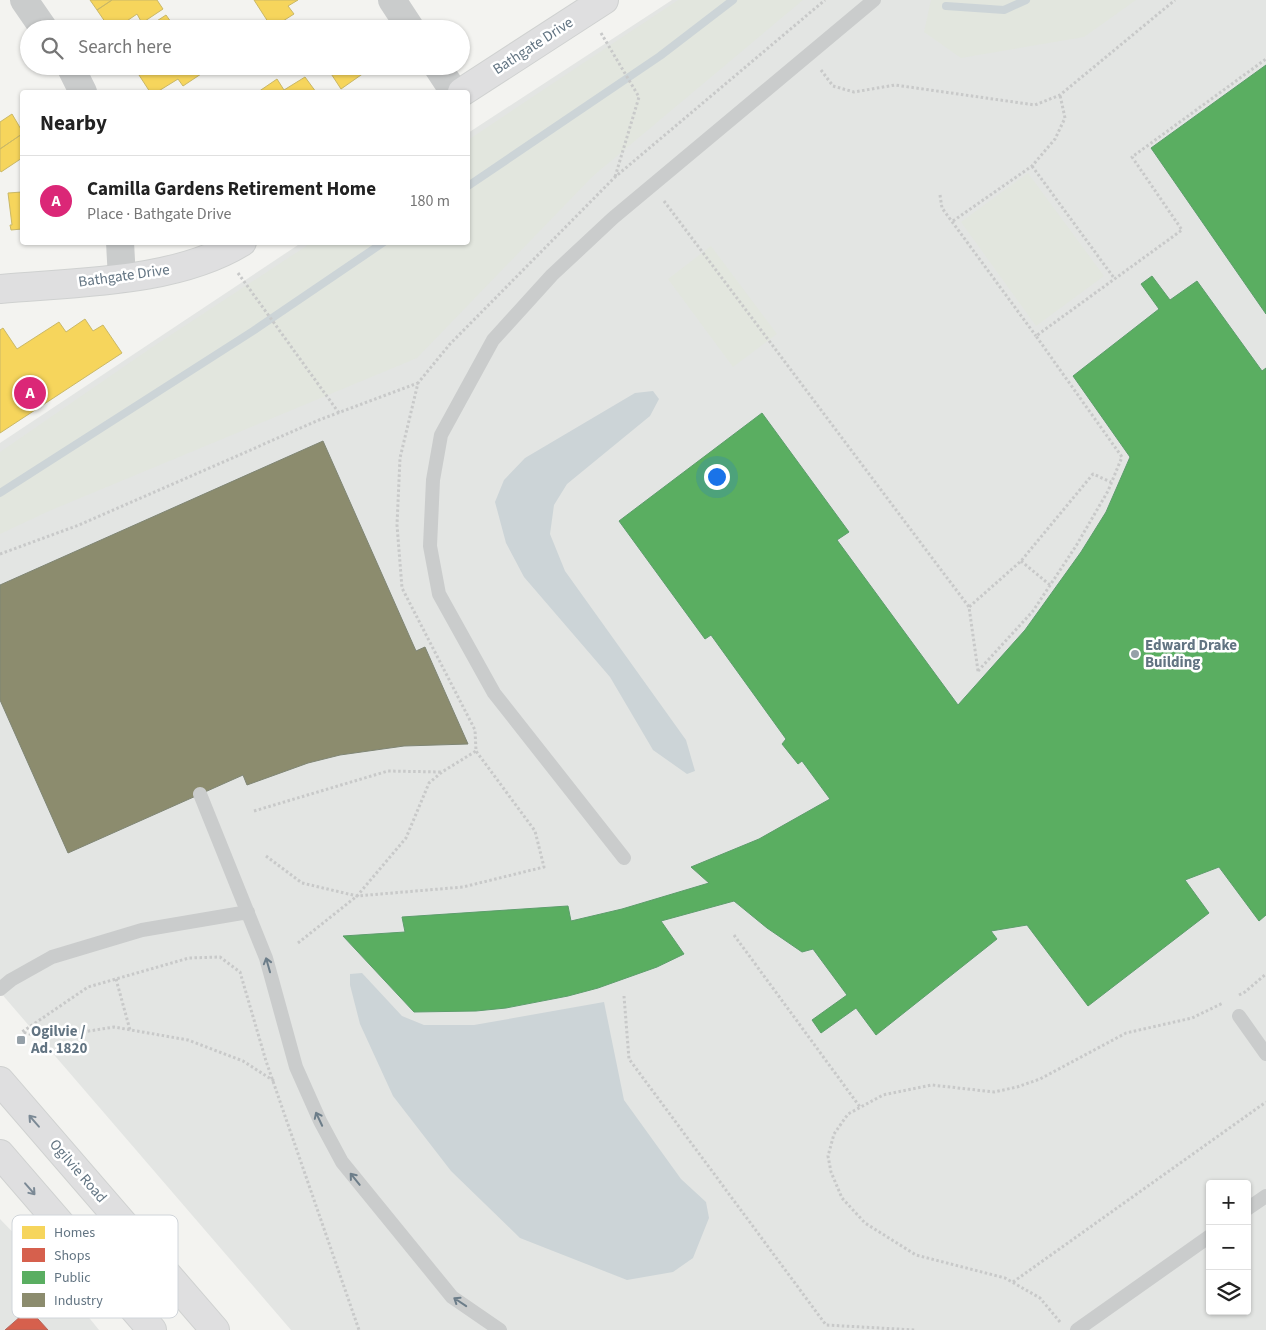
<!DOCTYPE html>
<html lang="en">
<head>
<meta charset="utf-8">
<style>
	:root { --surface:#fff; --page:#f6f6f6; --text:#222; --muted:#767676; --line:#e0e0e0; --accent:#db2777 }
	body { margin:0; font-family:"Source Sans 3",sans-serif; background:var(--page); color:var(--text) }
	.controls { position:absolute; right:15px; bottom:15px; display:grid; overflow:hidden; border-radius:5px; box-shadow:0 1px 4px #0004 }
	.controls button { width:45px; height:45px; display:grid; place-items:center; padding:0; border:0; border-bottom:1px solid var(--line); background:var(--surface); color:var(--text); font:25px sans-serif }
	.you { position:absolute; left:716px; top:476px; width:18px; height:18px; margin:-12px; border:4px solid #fff; border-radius:50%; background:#1a73e8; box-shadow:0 0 0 8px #1a73e833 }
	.badge { display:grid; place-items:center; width:32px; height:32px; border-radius:50%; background:var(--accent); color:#fff; font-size:16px; font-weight:700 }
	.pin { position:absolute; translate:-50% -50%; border:2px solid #fff; box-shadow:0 1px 5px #0006 }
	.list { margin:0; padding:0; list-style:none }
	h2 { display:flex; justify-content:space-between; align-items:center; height:65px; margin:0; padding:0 20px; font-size:21px }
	h2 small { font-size:16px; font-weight:400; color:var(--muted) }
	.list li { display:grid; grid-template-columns:32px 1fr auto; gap:15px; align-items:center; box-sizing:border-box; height:90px; padding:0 20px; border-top:1px solid var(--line) }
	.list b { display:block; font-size:19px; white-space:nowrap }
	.list p { margin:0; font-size:16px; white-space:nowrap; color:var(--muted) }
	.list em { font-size:16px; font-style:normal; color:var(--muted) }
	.icon { flex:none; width:28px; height:28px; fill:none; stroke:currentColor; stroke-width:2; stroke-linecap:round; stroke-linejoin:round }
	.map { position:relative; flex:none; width:1266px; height:1330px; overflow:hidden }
	.search { position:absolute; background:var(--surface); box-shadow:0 1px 4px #0004; left:20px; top:20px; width:450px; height:55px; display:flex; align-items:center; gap:12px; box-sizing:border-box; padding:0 18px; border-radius:28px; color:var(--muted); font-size:19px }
	.panel { position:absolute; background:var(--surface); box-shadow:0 1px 4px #0004; left:20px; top:90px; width:450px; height:155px; border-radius:5px }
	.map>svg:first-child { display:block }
	.built { fill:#e3e5e3; fill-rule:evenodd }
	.green { fill:#e2e6de }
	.water { fill:#ccd4d7 }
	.homes { fill:#f6d55c; stroke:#cab867 }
	.shops { fill:#d6604d; stroke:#b3665d }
	.public { fill:#5aae61; stroke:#5c9d6b }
	.industry { fill:#8c8c6e; stroke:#7f8574 }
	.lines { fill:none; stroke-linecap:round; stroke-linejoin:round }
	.stream { stroke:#ccd4d7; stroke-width:8 }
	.secondary-casing { stroke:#cfd1d0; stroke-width:30 }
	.path { stroke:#c8c9c9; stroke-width:3; stroke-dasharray:2.5 2.5; stroke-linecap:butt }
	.lane { stroke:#cacccc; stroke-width:14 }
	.street { stroke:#cacccc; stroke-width:28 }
	.secondary { stroke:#dfdfe0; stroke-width:28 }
	.oneway { stroke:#6c7d89 }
	.oneway2 { stroke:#7b8995 }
	.poi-dot { fill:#95a0a8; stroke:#fff; stroke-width:2 }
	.labels { text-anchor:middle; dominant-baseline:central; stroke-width:5; stroke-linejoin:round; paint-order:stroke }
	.street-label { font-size:15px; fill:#627482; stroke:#fff }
	.poi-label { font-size:15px; font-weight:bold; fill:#627482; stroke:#fff; text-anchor:start }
	.key { fill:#fff; stroke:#d0d5da; stroke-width:1 }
	.key-label { font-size:14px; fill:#627482 }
</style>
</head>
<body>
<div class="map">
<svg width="1266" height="1330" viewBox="0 0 1266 1330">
	<rect width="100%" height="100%" fill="#f3f3f0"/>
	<path class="built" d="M672 0H1266V1330H291L0 992V443L301 243 468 242V133ZM1210 1184H1247V1311H1210Z
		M0 1219 57 1278 99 1330H0Z"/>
	<path class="green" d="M678 0H803L593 176 417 358 49 511 0 534V452L151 348 311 243 468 242V140Z
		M931 0H1136L1084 37 961 58 924 32Z
		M1028 173 1104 276 1036 326 961 222Z
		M711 246 777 334 733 367 668 279Z"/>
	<path class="water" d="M653 391 659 399 650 416 567 484 554 505 550 534 565 571 686 740 695 771 687 774 653 750 610 677 524 577 506 543 495 502 504 480 525 458 635 393Z
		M362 973 402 1016 424 1025H474L604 1002 624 1100 681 1179 706 1202 709 1218 693 1258 673 1272 627 1280 520 1238 451 1171 393 1096 360 1024 350 985V974Z"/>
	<path class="homes" d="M90 0H112L97 10Z
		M112 0H157L163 9 142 23 137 14 115 29H110L97 10Z
		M254 0H298L288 6 294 14 272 28Z
		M166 15 176 29H146V28Z
		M133 66H152L139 75Z
		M152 66H200L204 72 183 86 178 79 157 92H150L139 75Z
		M326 66H370L371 68 341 89Z
		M305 77 316 92H258L277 79 284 90Z
		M12 114 22 131V134L0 149V122Z
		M22 134V158L1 172 0 170V149Z
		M22 192V229L11 230 10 225H12L8 193Z
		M85 319 93 331 103 325 122 353 0 433V330L3 328 17 349 59 322 66 332Z"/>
	<path class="shops" d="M29 1309 48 1330H5Z"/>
	<path class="public" d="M1266 65V314L1151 148Z
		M1152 276 1170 300 1197 281 1262 371 1266 368V915L1259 921 1219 867 1185 880 1209 913 1088 1006 1027 925 991 931 997 939 876 1035 856 1008 821 1033 812 1020 847 995 813 949 802 952 767 928 734 901 661 921 684 954 657 967 598 988 568 996 506 1008 476 1011 414 1012 343 936 405 932 402 917 568 906 571 921 622 909 709 883 691 867 759 839 830 799 802 761 798 764 782 744 786 739 711 635 705 639 619 521 762 413 849 532 837 540 958 705 1025 630 1081 552 1106 512 1130 457 1073 376 1159 309 1141 284Z"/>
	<path class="industry" d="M323 441 416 651 425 647 468 744 404 746 340 755 308 763 247 785 243 775 68 853 0 700V585Z"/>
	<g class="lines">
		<path class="stream" d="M946 6 1004 10 1026 0
			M468 186 660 56 733 0
			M0 493 253 331 384 242"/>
		<defs>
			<path id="secondary" d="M462 92 604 0
				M0 289C77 282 175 283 242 242
				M0 1081 215 1330
				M0 1154 152 1330"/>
		</defs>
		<use href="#secondary" class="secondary-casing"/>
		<path class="path" d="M601 33 639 97 615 177
			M821 70 833 86 854 92 895 85 1035 105 1060 95 1175 0
			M1032 166 1114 278
			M940 195 942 208 1036 336
			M664 201 969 607
			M953 221 1032 166 1055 139 1065 118 1060 95
			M238 273 339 413
			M0 554 79 525 319 420 418 383
			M1021 561 1050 585
			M978 671 1033 611 1076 546 1108 491 1122 457 1036 336 1182 230 1132 157 1266 59
			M978 671 969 607 1021 561 1093 474 1111 482
			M254 811 388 771 441 772
			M266 856 302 883 357 896 463 887 544 867 535 831 476 751
			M734 935 860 1107
			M298 943 357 896 406 838 429 783 442 772 476 751 475 730 402 588 397 525 400 458 418 383 450 344 615 177 825 0
			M116 979 130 1030
			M1239 995 1245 992 1266 974
			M624 996 629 1059 826 1325 915 1330
			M274 1081 243 1061 188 1040 114 1027 45 1038 22 1032 88 987 189 958 220 957 240 972 266 1061 359 1330
			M1013 1282 1266 1102
			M1060 1322 1040 1298 1005 1278 916 1255 865 1223 842 1198 831 1172 828 1156 834 1134 848 1114 883 1095 932 1085 994 1092 1017 1087 1040 1079 1126 1033 1192 1018 1223 1003"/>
		<path class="lane" d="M200 794 266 958 296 1067 320 1121 342 1162 452 1297 500 1330
			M624 858 494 693 439 594 430 546 433 480 441 435 493 340 552 275 613 218 874 0
			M0 989 11 980 52 957 142 930 248 912
			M1239 1016 1266 1054
			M1247 1209 1266 1196
			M1077 1330 1210 1236"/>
		<path class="street" d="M24 0 44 29
			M392 0 411 29
			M70 66 83 92
			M437 66 454 92
			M120 242 122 279"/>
		<use href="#secondary" class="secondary"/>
	</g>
	<defs><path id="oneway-shaft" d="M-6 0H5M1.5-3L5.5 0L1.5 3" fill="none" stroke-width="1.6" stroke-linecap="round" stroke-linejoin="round" transform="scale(1.25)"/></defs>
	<g class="oneway">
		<use href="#oneway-shaft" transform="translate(268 965) rotate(-106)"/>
		<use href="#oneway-shaft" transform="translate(319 1119) rotate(-115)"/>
		<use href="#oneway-shaft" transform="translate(355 1179) rotate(-129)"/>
		<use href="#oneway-shaft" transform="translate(460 1302) rotate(-146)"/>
	</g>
	<g class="oneway2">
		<use href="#oneway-shaft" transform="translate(34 1121) rotate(-131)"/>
		<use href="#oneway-shaft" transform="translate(30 1189) rotate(49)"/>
	</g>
	<g class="poi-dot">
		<circle cx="1135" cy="654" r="5"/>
		<rect x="16" y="1035" width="10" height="10" rx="2.5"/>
	</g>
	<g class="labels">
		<g class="street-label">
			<text transform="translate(533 46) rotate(-33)">Bathgate Drive</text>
			<text transform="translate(124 276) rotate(-8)">Bathgate Drive</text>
			<text transform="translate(78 1171) rotate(49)">Ogilvie Road</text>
		</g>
		<g class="poi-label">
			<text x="1145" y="645">Edward Drake<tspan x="1145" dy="17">Building</tspan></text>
			<text x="31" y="1031">Ogilvie /<tspan x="31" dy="17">Ad. 1820</tspan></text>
		</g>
	</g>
	<rect x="12" y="1215" width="166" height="103" rx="8" class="key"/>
	<rect x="22" y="1226" width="23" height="13" fill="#f6d55c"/>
	<rect x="22" y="1248" width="23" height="14" fill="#d6604d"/>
	<rect x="22" y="1271" width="23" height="13" fill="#5aae61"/>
	<rect x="22" y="1293" width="23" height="14" fill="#8c8c6e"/>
	<g class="key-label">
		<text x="54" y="1237">Homes</text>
		<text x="54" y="1260">Shops</text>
		<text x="54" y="1282">Public</text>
		<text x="54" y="1305">Industry</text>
	</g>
</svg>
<div class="controls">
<button>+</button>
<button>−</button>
<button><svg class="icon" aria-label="layers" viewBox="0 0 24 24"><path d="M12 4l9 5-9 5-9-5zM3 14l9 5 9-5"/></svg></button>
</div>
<div class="you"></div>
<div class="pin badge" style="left:30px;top:393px">A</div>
<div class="search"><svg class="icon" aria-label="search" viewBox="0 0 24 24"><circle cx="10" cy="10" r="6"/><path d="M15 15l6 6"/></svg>Search here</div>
<section class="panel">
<h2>Nearby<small></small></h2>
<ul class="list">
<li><span class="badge">A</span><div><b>Camilla Gardens Retirement Home</b><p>Place · Bathgate Drive</p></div><em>180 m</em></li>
</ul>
</section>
</div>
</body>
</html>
